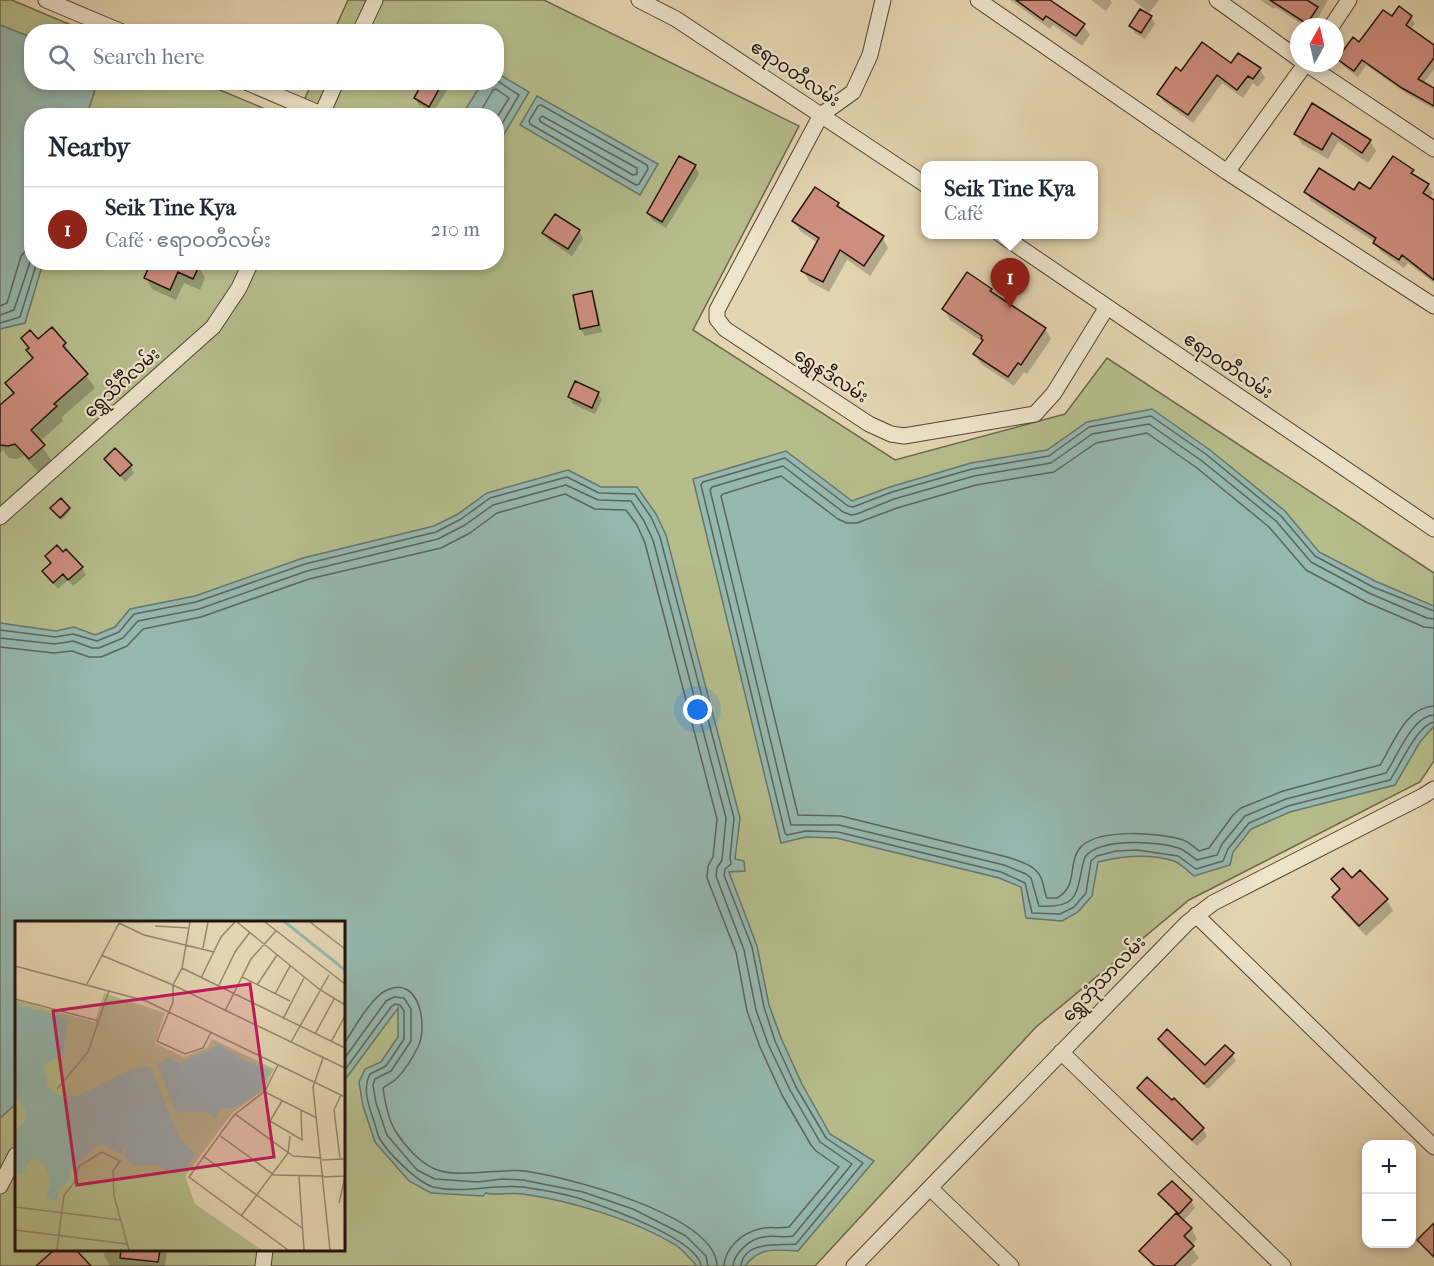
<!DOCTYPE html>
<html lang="en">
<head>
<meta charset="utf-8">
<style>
	:root { --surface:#fff; --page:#f6f6f7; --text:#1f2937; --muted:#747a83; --line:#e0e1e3; --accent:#8f2418 }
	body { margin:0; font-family:"IM FELL French Canon","Noto Sans Myanmar",serif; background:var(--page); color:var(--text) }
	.controls { position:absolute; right:18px; bottom:18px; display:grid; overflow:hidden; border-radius:12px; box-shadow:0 3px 9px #0003 }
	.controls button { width:54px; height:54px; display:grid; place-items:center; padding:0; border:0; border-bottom:2px solid var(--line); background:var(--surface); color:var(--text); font:30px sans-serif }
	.compass { position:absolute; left:1290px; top:18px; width:54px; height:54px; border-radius:50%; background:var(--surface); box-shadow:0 3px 9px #0003; rotate:8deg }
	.you { position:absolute; left:698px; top:710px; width:21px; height:21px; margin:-15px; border:4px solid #fff; border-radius:50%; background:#1a73e8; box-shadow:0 0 0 9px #1a73e833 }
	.badge { display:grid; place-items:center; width:39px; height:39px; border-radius:50%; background:var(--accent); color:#fff; font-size:20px; font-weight:700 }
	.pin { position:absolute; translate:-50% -50px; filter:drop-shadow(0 2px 3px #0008) }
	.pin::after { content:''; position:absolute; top:32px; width:21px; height:18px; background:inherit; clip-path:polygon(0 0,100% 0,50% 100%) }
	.popup { position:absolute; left:921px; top:161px; width:177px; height:78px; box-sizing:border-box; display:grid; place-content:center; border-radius:12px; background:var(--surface); filter:drop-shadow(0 2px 4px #0005); font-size:20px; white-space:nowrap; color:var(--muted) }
	.popup b { font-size:22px; color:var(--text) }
	.popup::after { content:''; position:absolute; left:50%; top:100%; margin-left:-12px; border:12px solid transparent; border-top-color:var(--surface) }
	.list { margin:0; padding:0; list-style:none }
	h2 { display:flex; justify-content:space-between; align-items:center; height:78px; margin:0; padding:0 24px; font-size:26px }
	h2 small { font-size:20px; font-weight:400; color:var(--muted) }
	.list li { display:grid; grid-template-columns:39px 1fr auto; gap:18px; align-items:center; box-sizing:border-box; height:84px; padding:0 24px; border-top:2px solid var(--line) }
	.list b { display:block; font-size:22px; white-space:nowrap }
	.list p { margin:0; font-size:20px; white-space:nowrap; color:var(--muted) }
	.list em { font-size:20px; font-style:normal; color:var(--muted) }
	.icon { flex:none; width:33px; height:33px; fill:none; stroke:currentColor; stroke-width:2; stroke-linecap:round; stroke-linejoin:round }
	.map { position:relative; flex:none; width:1434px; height:1266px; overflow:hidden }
	.search { position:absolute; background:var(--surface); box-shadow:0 3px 9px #0003; left:24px; top:24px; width:480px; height:66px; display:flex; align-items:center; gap:15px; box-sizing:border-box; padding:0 21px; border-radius:24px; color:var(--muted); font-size:22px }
	.panel { position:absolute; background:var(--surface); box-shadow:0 3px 9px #0003; left:24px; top:108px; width:480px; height:162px; border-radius:24px }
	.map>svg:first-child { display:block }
	.green { fill:#b5bd8b; stroke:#6c684c; stroke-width:1.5; fill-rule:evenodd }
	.water { fill:#95b8af; stroke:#67766e; stroke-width:1.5 }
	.shadow { fill:#0003 }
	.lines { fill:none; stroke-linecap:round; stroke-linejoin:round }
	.shore { stroke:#5c655e; stroke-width:1.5 }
	.building { fill:#ce8f7f; stroke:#22120c; stroke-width:1.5 }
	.street-casing { stroke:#524335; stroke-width:17 }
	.street { stroke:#ede4cc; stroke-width:15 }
	.labels { text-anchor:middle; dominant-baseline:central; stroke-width:4.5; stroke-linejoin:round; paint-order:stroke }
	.street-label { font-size:18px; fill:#22120c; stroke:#ede4cc }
	.inset-river { fill:none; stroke:#95b8af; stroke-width:3 }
	.inset-road { fill:none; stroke:#96876f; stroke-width:1.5 }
	.view { fill:#c2185b; fill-opacity:0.15; stroke:#c2185b; stroke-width:3 }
	.inset-edge { fill:none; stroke:#22120c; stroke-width:3 }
</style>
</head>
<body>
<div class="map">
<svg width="1434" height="1266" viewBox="0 0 1434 1266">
	<rect width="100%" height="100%" fill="#e4d5b1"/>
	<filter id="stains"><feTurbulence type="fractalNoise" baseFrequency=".00333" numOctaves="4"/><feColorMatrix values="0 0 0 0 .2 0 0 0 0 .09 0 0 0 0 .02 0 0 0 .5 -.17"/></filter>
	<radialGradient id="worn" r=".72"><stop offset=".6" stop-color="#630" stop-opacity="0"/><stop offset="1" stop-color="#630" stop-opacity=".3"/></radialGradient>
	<path class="green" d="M0 0H12L85 31 32 32V82L203 83 280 115 32 116V262H496V116L297 115 312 83 496 82V32L334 31 348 0H544L799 126 693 330 895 460 1065 414 1107 358 1434 573V761L1420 782 1189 900 1036 1027 815 1266H0ZM16 922H344V1250H16Z"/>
	<path class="water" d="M0 25 31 37 32 82 97 83 87 115 32 116V262L43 263 25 323 0 329Z
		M497 73 529 92 497 146 496 116 462 115 482 83 496 82Z
		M537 96 658 164 640 195 520 125Z
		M1152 409 1210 450 1285 511 1319 552 1375 581 1434 606V726L1420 742 1395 785 1290 812 1251 829 1233 852 1230 865 1194 876C1188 871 1181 864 1174 861 1149 853 1122 856 1098 862L1092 896 1078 912 1062 921 1026 918 1021 887 999 878 836 838 806 837 781 843 693 479 786 451 852 501 890 487 971 463 1047 450 1087 422Z
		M568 470 601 487H637L656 514 666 535 740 818 735 859 744 861 745 871 729 872 757 946 769 1005 781 1038 802 1084 830 1134 874 1161 798 1251C777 1250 760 1246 745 1266H697C691 1260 684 1251 677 1246 635 1220 572 1201 523 1194 511 1192 496 1196 486 1193L483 1196 431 1193 409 1181 375 1142 363 1106 359 1082 365 1069 381 1062 398 1037V1008L344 1081V922H16V1104L0 1118V623L56 631 74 627 95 635 115 627 130 609 195 596 303 558 434 526 458 514 487 493Z"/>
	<path class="shadow" d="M1010 0H1016L1025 6 1021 0H1053L1051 2 1083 25 1090 35 1082 46 1053 25 1050 29Z
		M1091 0H1110L1112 3 1106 11Z
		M1134 0H1159L1149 13Z
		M1260 0H1328L1313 27H1306L1275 7 1274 9Z
		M1151 17 1155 24 1145 39 1135 33 1131 26Z
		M1411 17 1415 24 1410 30 1434 47V69L1423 84 1434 90V109L1407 94 1366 65 1358 77 1343 66 1339 59 1392 18Z
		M1231 65 1260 69 1265 78 1258 87 1253 83 1243 98 1222 83 1193 123 1164 102 1159 94 1181 73Z
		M425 82H452L433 113 419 105 415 98Z
		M1312 105 1370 141 1376 151 1368 163 1338 142 1328 159 1302 144 1296 134Z
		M695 166 699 174 666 228 652 220 648 213Z
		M1407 172 1428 185 1433 193 1429 199 1434 202V283L1408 263 1404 268 1380 251 1375 242 1311 201 1306 192 1371 191Z
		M838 204 842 210 882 237 888 248 870 276 847 260 829 292 809 281 803 270 818 243 800 231 794 221Z
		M555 216 579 231 583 239 572 256 548 240 544 233Z
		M197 262 205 278 200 290 184 283 176 300 152 289 146 278Z
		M991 290 994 295 1045 329 1051 339 1027 374 1024 372 1014 386 981 364 975 354 983 342 950 320 944 309Z
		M591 293 595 300 602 332 585 336 581 329 574 296Z
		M23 339 64 344 95 388 62 417 63 421 39 442 51 460 38 472 24 456 16 459 9 458 3 450 0 453V407L13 395 7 383 34 359Z
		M598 393 602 400 595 414 573 404 569 397Z
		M106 459 130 466 134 473 125 482Z
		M69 508 70 511 62 520 54 511Z
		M47 557 82 568 86 575 73 586 68 580 58 589 44 572 52 565Z
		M1333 879 1352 880 1387 900 1393 911 1366 936 1340 908 1334 897 1340 891Z
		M1159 1039 1205 1067 1232 1054 1236 1061 1208 1089 1163 1046Z
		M1139 1088 1172 1102 1203 1129 1207 1136 1197 1146 1143 1095Z
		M1172 1183 1191 1201 1195 1208 1183 1221 1191 1228 1197 1239 1191 1246 1199 1258 1191 1266H1152L1141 1251 1177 1214 1164 1201 1160 1194Z
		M1434 1227V1258L1423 1247 1419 1240Z
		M105 1250H167L165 1266H110L104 1256Z"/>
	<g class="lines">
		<path class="shore" d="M496 80 519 95 496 134
			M541 105 647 165 648 169 639 184 636 185 530 124 529 121 538 106Z
			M478 116 493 90 496 89 509 98 496 119
			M542 116 637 168V174L633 175 541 122 539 119Z
			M0 306 7 303 21 256 32 244
			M0 315 14 310 32 256
			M0 323 20 317 37 262
			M1434 611 1373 587 1315 556 1281 516 1207 455 1151 416 1089 427 1049 456 972 469 892 492 853 507 848 506 785 458 703 482 701 485 785 833 787 835 806 831 838 832 1001 872 1025 883 1032 913 1060 914 1074 907 1086 893 1091 861 1097 856 1116 851 1137 850 1178 856 1196 869 1223 861 1228 849 1249 823 1288 806 1390 780C1400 766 1417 725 1434 722
			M1434 619 1427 618 1369 593 1311 562 1276 521 1202 461 1149 424 1092 434 1051 463 974 476 894 499 857 514 851 515 843 512 783 466 712 487 710 490 791 825H839L1004 865 1026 874 1031 878 1039 906C1084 909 1075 888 1085 857 1100 837 1161 841 1181 849 1187 852 1192 857 1197 860L1217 855 1222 844 1245 816 1286 799 1386 773C1397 757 1412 716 1434 715
			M1434 628 1424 627 1366 602 1306 570 1269 527 1197 468 1147 433 1096 443 1054 472 976 485 897 508 857 523H847L838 519 781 476 723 494 721 496 798 815 841 816 1007 857C1019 861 1036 865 1041 878 1044 884 1044 892 1047 898H1057C1079 885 1067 866 1079 849 1096 827 1160 833 1183 840 1189 842 1194 847 1199 851L1209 848 1233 815 1241 808 1283 791 1380 765C1393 745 1405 707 1434 706
			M0 630 55 637 73 634 97 641 119 632 134 614 196 602 305 564 436 532 461 519 490 498 567 477 599 493 635 494 651 517 660 537 734 818 730 858 731 864 725 869 724 875 752 947 764 1007 775 1041 796 1087 826 1138 863 1163 796 1244C779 1246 744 1240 741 1266
			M0 638 55 644 73 641 92 648H99L123 638 138 621 199 609 307 571 438 539 465 525 493 505 566 485 598 500 631 501 644 521 653 540 726 818 722 860 717 868 716 876 744 950 756 1010 768 1044 790 1090 820 1142 852 1164 793 1236C783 1238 773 1235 763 1237 750 1239 734 1253 733 1266
			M0 647 54 653 72 651 89 657H101L127 646 143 629 201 617 309 579 441 548 470 533 497 513 565 494 595 509 626 510 637 525 645 543 717 819 713 857 708 866 707 878 736 952 747 1011 760 1047 782 1095 811 1145 816 1151 839 1167 789 1227C779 1229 768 1226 759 1229 742 1233 725 1248 724 1266
			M344 1044C353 1030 372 996 387 990 420 975 428 1027 418 1047 413 1057 405 1070 397 1078 393 1083 387 1084 383 1088 385 1102 388 1120 396 1132 405 1146 420 1163 435 1169 458 1179 499 1168 525 1171 567 1177 716 1215 717 1266
			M344 1059 386 1001 394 997 404 998 411 1009V1041L391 1071 375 1079 373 1085 376 1103 387 1135 417 1170 435 1179 478 1182 502 1179 523 1180 583 1192 633 1209 686 1236 706 1256 708 1266
			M344 1071 391 1007 395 1004 400 1005 404 1011V1039L386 1066 370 1074C362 1089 369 1106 374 1121 376 1127 377 1134 380 1139 388 1153 417 1182 433 1187 463 1194 493 1184 523 1187 542 1190 563 1193 581 1199 606 1207 698 1239 701 1266"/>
	</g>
	<path class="building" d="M1016 0H1050L1085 24 1076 36 1046 16 1043 20Z
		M1270 0H1307L1318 7 1307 24Z
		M1399 6 1412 16 1406 25 1434 45V58L1418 79 1434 88V106L1402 88 1362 60 1354 71 1337 59 1353 37 1359 42 1383 10 1392 16Z
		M1140 9 1152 16 1141 33 1129 26Z
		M1202 42 1231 63 1238 53 1261 68 1253 79 1248 76 1237 90 1217 75 1188 115 1157 94 1176 67 1181 71Z
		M423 82H443L429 107 414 98Z
		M1312 103 1371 140 1362 153 1332 133 1322 150 1294 134Z
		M679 156 696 165 662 222 647 213Z
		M1393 156 1414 170 1411 173 1429 184 1423 193 1434 200V280L1402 255 1399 260 1373 243 1376 238 1304 192 1319 168 1354 190 1359 182 1370 189Z
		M815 187 839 203 837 206 884 236 864 266 840 250 823 282 801 271 819 238 792 221Z
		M555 214 580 230 568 249 542 233Z
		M151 262H201L193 279 178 272 170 290 144 278Z
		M967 272 992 289 990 291 1046 328 1021 365 1018 363 1008 377 973 354 983 340 981 338 982 336 942 309Z
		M592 291 599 325 580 329 573 295Z
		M52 327 66 343 63 346 88 374 54 404 57 406 31 430 45 445 29 459 15 444 8 446 0 445V405L14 393 5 383 33 358 26 350 29 348 21 338 30 330 38 339Z
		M575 381 599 392 592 408 568 397Z
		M115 448 132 465 120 476 104 459Z
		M61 498 70 508 60 518 50 508Z
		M57 545 63 552 66 549 83 567 68 580 63 574 53 583 42 571 51 563 45 556Z
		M1343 868 1352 878 1360 870 1388 899 1359 926 1332 897 1340 889 1331 879Z
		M1167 1029 1205 1065 1225 1045 1234 1053 1204 1084 1158 1039Z
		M1147 1077 1172 1100 1174 1098 1204 1128 1192 1140 1137 1088Z
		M1172 1181 1192 1200 1179 1214 1158 1194Z
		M1176 1213 1192 1228 1184 1236 1194 1246 1174 1266H1155L1139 1251Z
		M1434 1223V1257L1417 1240Z
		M54 1250H76L91 1266H36Z
		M121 1250H160L158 1262 120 1258Z"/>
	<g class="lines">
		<defs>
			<path id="street" d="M46 0 122 32
				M639 0 676 19 926 185
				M883 0 870 55 853 92 821 115 717 310V319L725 329 869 424 891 434 904 436 1035 414 1054 393 1107 307
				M978 0 1227 172 1434 306
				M1217 0 1299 59
				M1331 27 1349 0
				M360 32 375 0
				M1305 63 1434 149
				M246 82 321 114
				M321 116 336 82
				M1227 172 1306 63
				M1000 234 1434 529
				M0 517 213 327 239 288 251 262
				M1196 915 1434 1147
				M1061 1052 1283 1266
				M0 1186 16 1155
				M930 1188 1011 1266
				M263 1266 265 1250
				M854 1266 1187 923 1213 903 1423 796 1434 789"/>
		</defs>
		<use href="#street" class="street-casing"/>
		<use href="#street" class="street"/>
	</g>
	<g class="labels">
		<g class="street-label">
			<text transform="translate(795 74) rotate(34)">ဧရာဝတီလမ်း</text>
			<text transform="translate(1228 366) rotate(34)">ဧရာဝတီလမ်း</text>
			<text transform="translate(831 376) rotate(33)">ရွှေနဒီလမ်း</text>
			<text transform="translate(122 383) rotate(-42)">ရွှေသိင်္ဂီလမ်း</text>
			<text transform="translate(1104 979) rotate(-46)">ရွှေဘုံသာလမ်း</text>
		</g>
	</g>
	<g transform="translate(15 921)">
		<rect width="330" height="330" fill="#e4d5b1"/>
		<path d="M89 72 150 92 140 122 169 136 192 127 197 118 259 148 248 170 218 191 170 255 180 283 247 329H0V79L80 101Z" fill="#b5bd8b"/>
		<path d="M0 83 53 97 48 134 28 145 33 165 42 174 63 175 118 147 135 145 165 218 180 233 172 246 161 253 141 244 120 245 109 235 112 222 106 233 85 222 56 248 53 261 45 266 41 280 31 276 36 259 29 243 22 238 14 240 8 252 0 253V209L9 201 11 190 0 174ZM204 124 230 140 255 149 244 171 219 187H205L201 196 192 191H161L142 143 154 137 165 142Z" fill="#95b8af"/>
		<path class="inset-river" d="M270 1 330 49"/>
		<path class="inset-road" d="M175 1 167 47 158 64V81L142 120 170 133 188 127 196 111M222 1 304 68 330 84M250 1 330 63M295 1 330 28M104 2 129 14 199 31M140 5 173 7M188 27 193 1M86 34 158 64 330 147M0 45 131 80 330 176M167 47 330 127M227 56 275 80M186 57 206 16 220 1M72 63 104 2M242 64 262 34M203 66 220 31 235 11M260 73 275 45M0 78 84 100M210 90 236 38 261 10M268 98 289 57M300 113 319 78M276 121 314 54M316 121 330 95M308 137 298 166 315 329M263 144 250 170 219 194 174 256 273 329M42 168 73 131 94 69M250 171 302 197M267 180 255 200 287 219 286 189M220 193 278 235 307 237M204 214 259 254 309 255M188 235 287 307M325 237 319 189 326 174M307 239 330 238M284 255 289 329M309 256 330 255M324 282 330 256M0 286 106 299M226 295 273 232 275 215M0 309 112 323M42 329 49 274 59 262 64 245 87 231 105 240 98 250 99 275 114 329"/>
		<path class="view" d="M235 63 259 236 62 264 38 90Z"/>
		<rect width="330" height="330" class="inset-edge"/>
	</g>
	<rect width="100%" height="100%" filter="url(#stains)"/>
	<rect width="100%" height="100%" fill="url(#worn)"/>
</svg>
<div class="controls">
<button>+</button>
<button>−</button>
</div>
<svg class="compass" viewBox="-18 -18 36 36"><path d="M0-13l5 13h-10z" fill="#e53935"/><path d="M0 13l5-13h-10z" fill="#747a83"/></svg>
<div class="you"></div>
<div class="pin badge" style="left:1010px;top:308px">1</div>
<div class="popup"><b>Seik Tine Kya</b>Café</div>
<div class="search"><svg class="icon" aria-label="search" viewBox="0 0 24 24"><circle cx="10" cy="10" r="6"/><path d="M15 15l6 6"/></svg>Search here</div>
<section class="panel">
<h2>Nearby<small></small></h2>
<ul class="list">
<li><span class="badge">1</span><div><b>Seik Tine Kya</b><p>Café · ဧရာဝတီလမ်း</p></div><em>210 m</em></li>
</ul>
</section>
</div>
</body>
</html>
